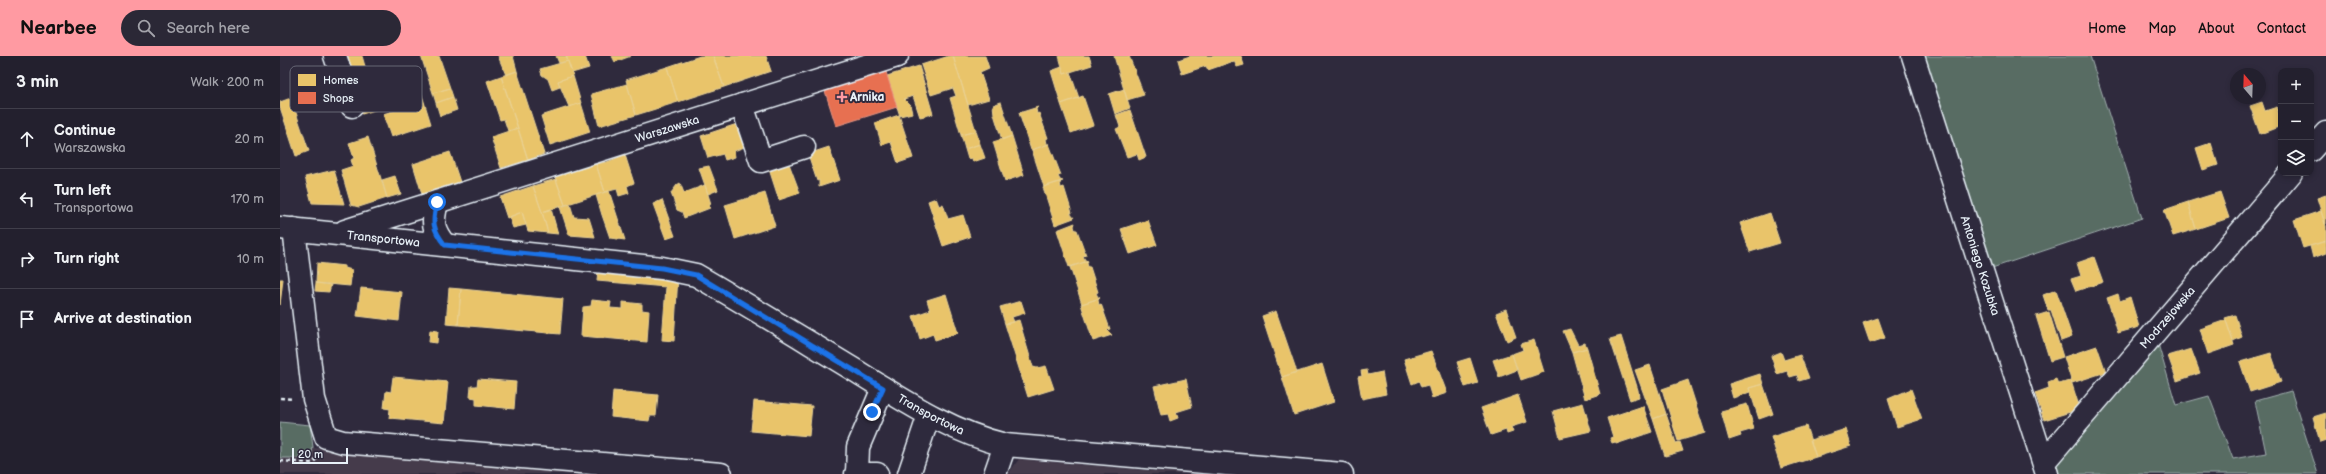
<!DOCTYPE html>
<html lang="en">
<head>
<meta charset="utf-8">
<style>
	:root { --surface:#23202e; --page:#2b2836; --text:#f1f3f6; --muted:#a3a3aa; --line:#403e4a; --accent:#ff9aa2 }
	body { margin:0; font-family:"Balsamiq Sans",sans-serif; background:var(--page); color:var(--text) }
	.controls { position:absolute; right:12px; top:12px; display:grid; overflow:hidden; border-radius:8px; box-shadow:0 2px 6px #0003 }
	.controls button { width:36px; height:36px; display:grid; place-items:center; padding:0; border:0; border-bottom:1px solid var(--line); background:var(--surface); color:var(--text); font:20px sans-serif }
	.compass { position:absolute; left:1950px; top:12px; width:36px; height:36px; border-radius:50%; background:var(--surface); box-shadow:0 2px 6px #0003; rotate:341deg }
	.scale { position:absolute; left:12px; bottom:10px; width:56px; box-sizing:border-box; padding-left:4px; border:2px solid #e8f1f8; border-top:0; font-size:11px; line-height:14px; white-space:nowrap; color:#e8f1f8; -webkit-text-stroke:3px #2f2a3d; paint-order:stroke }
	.stop { position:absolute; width:12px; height:12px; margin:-9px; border:3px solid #1a73e8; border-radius:50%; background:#fff }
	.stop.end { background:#1a73e8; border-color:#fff; box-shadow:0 1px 4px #0008 }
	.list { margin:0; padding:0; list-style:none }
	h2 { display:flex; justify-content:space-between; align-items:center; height:52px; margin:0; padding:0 16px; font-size:17px }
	h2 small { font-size:13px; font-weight:400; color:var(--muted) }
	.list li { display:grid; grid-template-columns:26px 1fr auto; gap:12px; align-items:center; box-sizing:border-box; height:60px; padding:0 16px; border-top:1px solid var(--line) }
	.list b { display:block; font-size:15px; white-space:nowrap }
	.list p { margin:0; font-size:13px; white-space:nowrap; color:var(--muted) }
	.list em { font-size:13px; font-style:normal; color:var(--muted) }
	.icon { flex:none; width:22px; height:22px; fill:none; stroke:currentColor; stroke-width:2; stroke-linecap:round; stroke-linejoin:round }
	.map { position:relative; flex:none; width:2046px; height:418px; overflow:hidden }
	header { display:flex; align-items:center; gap:24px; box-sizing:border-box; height:56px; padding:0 20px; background:var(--accent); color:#111 }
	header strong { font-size:19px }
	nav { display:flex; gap:22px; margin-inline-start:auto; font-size:14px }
	.search { width:280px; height:36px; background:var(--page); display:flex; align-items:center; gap:10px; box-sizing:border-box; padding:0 14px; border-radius:22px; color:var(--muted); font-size:15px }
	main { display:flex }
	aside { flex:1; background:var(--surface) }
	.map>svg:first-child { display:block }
	.built { fill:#443a4b }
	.green { fill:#596c64; stroke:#a0aeae }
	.homes { fill:#e9c46a; stroke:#e9d295 }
	.shops { fill:#e76f51; stroke:#e79683 }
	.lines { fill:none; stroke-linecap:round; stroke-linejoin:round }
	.minor-casing { stroke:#e8f1f8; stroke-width:25 }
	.path { stroke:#e8f1f8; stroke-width:2.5; stroke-dasharray:4 3; stroke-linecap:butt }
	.minor { stroke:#2f2a3d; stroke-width:22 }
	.route { stroke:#1a73e8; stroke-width:5 }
	.poi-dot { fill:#ff9aa2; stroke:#2f2a3d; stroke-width:1.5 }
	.labels { text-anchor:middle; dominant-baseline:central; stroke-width:4; stroke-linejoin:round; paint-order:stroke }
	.poi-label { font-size:12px; font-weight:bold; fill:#e8f1f8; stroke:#2f2a3d; text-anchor:start }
	.street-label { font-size:12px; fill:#e8f1f8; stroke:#2f2a3d }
	.key { fill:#2f2a3d; stroke:#666675; stroke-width:1 }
	.key-label { font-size:11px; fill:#e8f1f8 }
</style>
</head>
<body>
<header>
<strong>Nearbee</strong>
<div class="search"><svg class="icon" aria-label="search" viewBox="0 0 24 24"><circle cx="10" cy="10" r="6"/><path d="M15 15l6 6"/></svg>Search here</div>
<nav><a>Home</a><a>Map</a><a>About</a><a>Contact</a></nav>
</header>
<main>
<aside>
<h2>3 min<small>Walk · 200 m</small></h2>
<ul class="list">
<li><svg class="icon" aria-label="ahead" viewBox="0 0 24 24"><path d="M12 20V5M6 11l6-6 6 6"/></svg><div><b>Continue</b><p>Warszawska</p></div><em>20 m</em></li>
<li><svg class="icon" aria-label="left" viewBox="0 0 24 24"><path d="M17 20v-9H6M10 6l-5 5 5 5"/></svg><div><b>Turn left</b><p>Transportowa</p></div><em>170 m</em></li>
<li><svg class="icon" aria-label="right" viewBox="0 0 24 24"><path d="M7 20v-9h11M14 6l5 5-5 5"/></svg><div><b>Turn right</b></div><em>10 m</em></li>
<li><svg class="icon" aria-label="arrive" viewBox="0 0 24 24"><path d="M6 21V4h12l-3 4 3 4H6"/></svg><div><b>Arrive at destination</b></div></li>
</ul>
</aside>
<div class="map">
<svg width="2046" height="418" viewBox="0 0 2046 418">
	<rect width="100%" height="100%" fill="#2f2a3d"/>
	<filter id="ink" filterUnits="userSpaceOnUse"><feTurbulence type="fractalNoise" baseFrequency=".025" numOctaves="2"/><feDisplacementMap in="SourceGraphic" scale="8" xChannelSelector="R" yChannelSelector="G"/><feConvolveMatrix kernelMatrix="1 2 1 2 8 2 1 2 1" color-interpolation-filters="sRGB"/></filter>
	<g filter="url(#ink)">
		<path class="built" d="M0 388 34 392 307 418H0Z
			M739 403 910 418H728Z"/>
		<path class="green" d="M1643 0H1810L1862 162 1709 213Z
			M1878 288 1896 349 1929 340 1953 403 1986 397 1975 345 2011 335 2038 418H1778L1776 409Z
			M0 366 30 369 33 391 31 402H0Z"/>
		<path class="homes" d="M64 0H82L89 24 73 28Z
			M141 0H159L170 32 153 37Z
			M218 0H233L237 15 226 19Z
			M276 0H286L288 5 279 7Z
			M286 0H305L309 12 292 17Z
			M332 0H351L335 6Z
			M420 0H433L444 31 398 46 387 11Z
			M433 0H486L491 15 444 31Z
			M669 0H673L696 75 681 79 670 42 676 40 673 32 651 39 641 9Z
			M673 0H705L709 12 700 16 709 43 688 49Z
			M779 0H809L812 9 784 18Z
			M834 0H849L864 39 847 44Z
			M910 0H961L964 9 957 11 954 5 928 14 926 10 902 18 898 4Z
			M288 5 293 20 278 25 280 31 272 34 268 23 262 19 260 13Z
			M639 10 653 58 640 61 633 40 624 43 630 49 632 57 620 60 607 20Z
			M387 11 398 46 356 59 346 24Z
			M782 11 784 18 790 16 799 42 781 48 771 15Z
			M237 15 264 98 248 104 221 20Z
			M221 20 238 72 228 75 224 63 220 64 207 25Z
			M293 20 301 47 289 51 278 25Z
			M89 24 98 53 82 58 73 28Z
			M347 28 356 59 319 70 311 38Z
			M170 32 173 41 156 47 153 37Z
			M844 33 850 52 835 58 829 38Z
			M141 36 151 68 111 81 103 58 129 50 126 41Z
			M803 40 813 69 791 77 781 48Z
			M173 41 177 54 160 60 156 47Z
			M11 42 29 95 16 100 0 51V46Z
			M721 46 732 80 722 84 714 58 713 49Z
			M1982 46 1985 55 1997 51 2001 70 1980 78 1970 50Z
			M301 47 310 76 270 89 261 60Z
			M758 51 756 53 757 58 759 57 768 82 766 83 767 88H769L751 94 739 57Z
			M850 54 866 101 859 104 857 98 847 101 836 73 840 71 836 59Z
			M619 59 633 102 618 107 611 86 602 89 595 67Z
			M460 67 467 90 454 95 455 101 445 104 443 98 428 102 421 80Z
			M238 72 248 104 221 112 211 81Z
			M696 75 700 88 685 93 681 79Z
			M732 80 744 119 725 125 713 86Z
			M88 81 107 142 79 151 71 149 61 114 73 110 71 104 74 102 69 87Z
			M1931 87 1938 109 1923 114 1916 92Z
			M700 88 705 102 693 106 692 102 688 103 685 93Z
			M769 88 781 119 778 120 780 124 783 125 764 131 752 94Z
			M549 91 560 124 539 131V124L537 125 528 98Z
			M170 96 180 126 142 138 133 108Z
			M345 99 354 127 347 130 349 137 339 140 337 133 325 136 316 108 327 106Z
			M508 105 520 137 499 144 488 110Z
			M316 108 325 136 285 149 275 121Z
			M429 110 438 134 428 138 419 112Z
			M54 114 64 148 32 147 25 121Z
			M115 120 121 138 107 142 102 124Z
			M276 123 285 149 262 156 253 130Z
			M782 125 780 127 781 132 784 131 792 157H790L794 162 775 169 763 131Z
			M400 127 404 137 425 129 431 148 429 149 430 152 404 162 402 156 397 154 391 137 397 129Z
			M253 130 262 156 268 177 248 175 242 156 227 162 220 141Z
			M329 135 345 184 330 182 322 159 316 139Z
			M1940 136 1949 162 1916 173 1908 146Z
			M485 137 495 170 455 183 445 149Z
			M2046 139V168H2045L2037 142Z
			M656 142 659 150 663 148 668 163 683 159 690 181 663 190 648 145Z
			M382 144 395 180 386 183 373 148Z
			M1908 146 1916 173 1893 180 1884 154Z
			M290 148 294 161 309 162 315 181 289 179 280 151Z
			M271 153 278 178 268 177 262 156Z
			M2041 155 2046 170V185L2023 192 2014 164Z
			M242 156 246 169 233 172 229 161Z
			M1490 157 1500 187 1470 196 1460 167Z
			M868 164 877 189 850 198 841 173Z
			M795 167 794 170 795 174H797L806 199 803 200 805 204 808 205 789 211 777 174Z
			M2046 185V197L2033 202 2030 190Z
			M1814 201 1823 226 1796 235 1791 223 1801 220 1797 207Z
			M808 205 807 207 808 211H810L818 236 816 237 818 241 820 242 802 248 790 211Z
			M37 207 65 210V212L72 214 70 230 36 227Z
			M318 213 398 220 394 285 382 284 386 231 317 225Z
			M0 223H3L0 249Z
			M36 227 51 229 49 236 35 235Z
			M81 232 122 236 119 265 77 260Z
			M169 232 181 233 178 269 166 268Z
			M181 233 283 243 280 278 178 269Z
			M1776 234 1792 281 1781 285 1771 254H1768L1763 239Z
			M666 238 678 277 655 284 653 278 640 283 633 260 650 254 647 244Z
			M1838 238 1840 245 1850 241 1859 271 1838 277 1827 242Z
			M820 242 818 244 819 249 821 248 830 273 827 274 832 279 813 285 801 248Z
			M312 244 331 246 330 252 343 253V246L362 248V254L369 255 367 286 301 280 303 251 311 250Z
			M741 245 745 257 732 261 734 266 725 268 720 251Z
			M1226 253 1236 281 1227 285 1216 257Z
			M996 255 1017 316 1002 321 982 260Z
			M1769 256 1783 301 1770 305 1756 260Z
			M1955 259 1962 281 1953 285 1945 262Z
			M1598 262 1605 282 1590 287 1583 267Z
			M739 264 753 311 757 312 766 310 774 333 748 341 725 268Z
			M1946 264 1954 289 1928 298 1920 273Z
			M1290 273 1298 289 1305 287 1307 292 1292 296 1283 275Z
			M150 274 158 275 157 287 149 286Z
			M1341 280 1358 334 1359 341 1350 344 1330 283Z
			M1254 284 1264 316 1241 324 1232 298 1243 294 1241 288Z
			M1817 290 1826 316 1792 327 1784 301Z
			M1307 292 1320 338 1305 343 1292 296Z
			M1911 293 1920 317 1897 325 1888 300Z
			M1151 295 1167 337 1152 342 1148 329 1141 331 1139 325 1132 328 1124 303Z
			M1501 296 1504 304 1520 299 1529 322 1519 325 1517 319 1510 321 1507 315 1497 318 1491 300Z
			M1991 297 2001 326 1970 336 1960 306Z
			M1232 298 1237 314 1219 321 1213 304Z
			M1190 302 1198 327 1185 331 1177 306Z
			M1042 308 1054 346 1014 359 1002 321Z
			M1370 309 1386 358 1373 363 1355 314Z
			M1087 314 1088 319 1102 316 1106 338 1082 343 1078 321 1082 320 1081 315Z
			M1480 318 1483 328 1469 332 1470 336 1453 342 1449 328Z
			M113 321 168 326 164 367 109 362 110 353 104 352 106 335 111 336Z
			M198 323 236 326 234 353 196 349V342L190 341 191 330H197Z
			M906 323 912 351 896 356 898 362 890 365 888 358 881 359 874 330Z
			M1776 323 1778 328 1791 325 1800 353 1764 364 1755 337 1769 332 1768 326Z
			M1408 324 1425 377 1398 385 1382 333Z
			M1483 328 1493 358 1479 363 1469 332Z
			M1631 333 1642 363 1617 371 1608 343Z
			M333 335 378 339 376 360H370L369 365 331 361Z
			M1238 339 1247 366 1231 371 1233 376 1227 378 1226 374 1211 379 1201 352Z
			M474 345 532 350 529 380 471 375Z
			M1303 347 1311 375 1280 382 1273 355Z
			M1467 348 1474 373 1460 377 1461 380 1449 384 1441 355Z
			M1363 350 1372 376 1336 388 1335 386 1332 387 1330 382 1333 381 1327 362Z
			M2046 357V384L2040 386 2033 361Z
			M1386 358 1396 387 1400 386 1403 395 1385 400 1373 363Z
			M1526 370 1536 401 1501 412 1491 381Z
			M1566 373 1571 390 1536 401 1530 384Z"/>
		<path class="shops" d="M606 16 617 51 556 70 545 35Z"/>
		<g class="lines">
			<defs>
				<g id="minor">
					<path d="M55 0 72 50"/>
					<path id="s1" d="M1633 0 1767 418"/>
					<path d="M462 49 481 105 524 91"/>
					<path d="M2031 94 2046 77"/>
					<path d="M157 146C152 166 152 173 165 189"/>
					<path id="s2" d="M0 172 382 212 416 219C470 250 523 283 576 315 623 344 671 376 725 389L1062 418"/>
					<path d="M14 173 34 343 46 381 63 386 441 418"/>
					<path id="s3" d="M65 175 617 0"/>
					<path id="s4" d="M1764 406 2011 117"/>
					<path d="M576 418H597"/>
					<path d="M577 418 578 391 603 332"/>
					<path d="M629 418 649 359"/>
					<path d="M715 418 725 389"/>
				</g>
			</defs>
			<use href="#minor" class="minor-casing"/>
			<path class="path" d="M0 342 13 343
				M0 405 33 407 39 400"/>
			<use href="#minor" class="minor"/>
		</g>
	</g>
	<g class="lines" filter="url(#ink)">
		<path class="route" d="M157 146C152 166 152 173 165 189L382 212 416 219 603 332 592 356"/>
	</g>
	<path class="poi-dot" d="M560 35h4v4h4v4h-4v4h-4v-4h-4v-4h4z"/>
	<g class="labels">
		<g class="poi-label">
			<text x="570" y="41">Arnika</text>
		</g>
		<g class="street-label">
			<text stroke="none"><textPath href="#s3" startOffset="338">Warszawska</textPath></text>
			<text stroke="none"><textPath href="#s2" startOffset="104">Transportowa</textPath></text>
			<text stroke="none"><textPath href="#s1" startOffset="220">Antoniego Kozubka</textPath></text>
			<text stroke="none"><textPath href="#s4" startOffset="190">Modrzejowska</textPath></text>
			<text stroke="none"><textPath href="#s2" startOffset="692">Transportowa</textPath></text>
		</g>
	</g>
	<rect x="10" y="10" width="132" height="46" rx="6" class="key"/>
	<rect x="18" y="18" width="18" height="12" fill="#e9c46a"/>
	<rect x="18" y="36" width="18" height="12" fill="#e76f51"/>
	<g class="key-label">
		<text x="43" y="28">Homes</text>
		<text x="43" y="46">Shops</text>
	</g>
</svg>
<div class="controls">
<button>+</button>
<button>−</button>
<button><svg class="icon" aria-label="layers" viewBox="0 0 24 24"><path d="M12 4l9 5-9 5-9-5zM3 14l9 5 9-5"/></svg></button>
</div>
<svg class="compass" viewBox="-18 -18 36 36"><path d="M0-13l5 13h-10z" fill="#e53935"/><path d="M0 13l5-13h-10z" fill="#a3a3aa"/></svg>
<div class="scale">20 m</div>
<div class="stop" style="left:157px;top:146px"></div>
<div class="stop end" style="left:592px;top:356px"></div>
</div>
</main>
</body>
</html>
